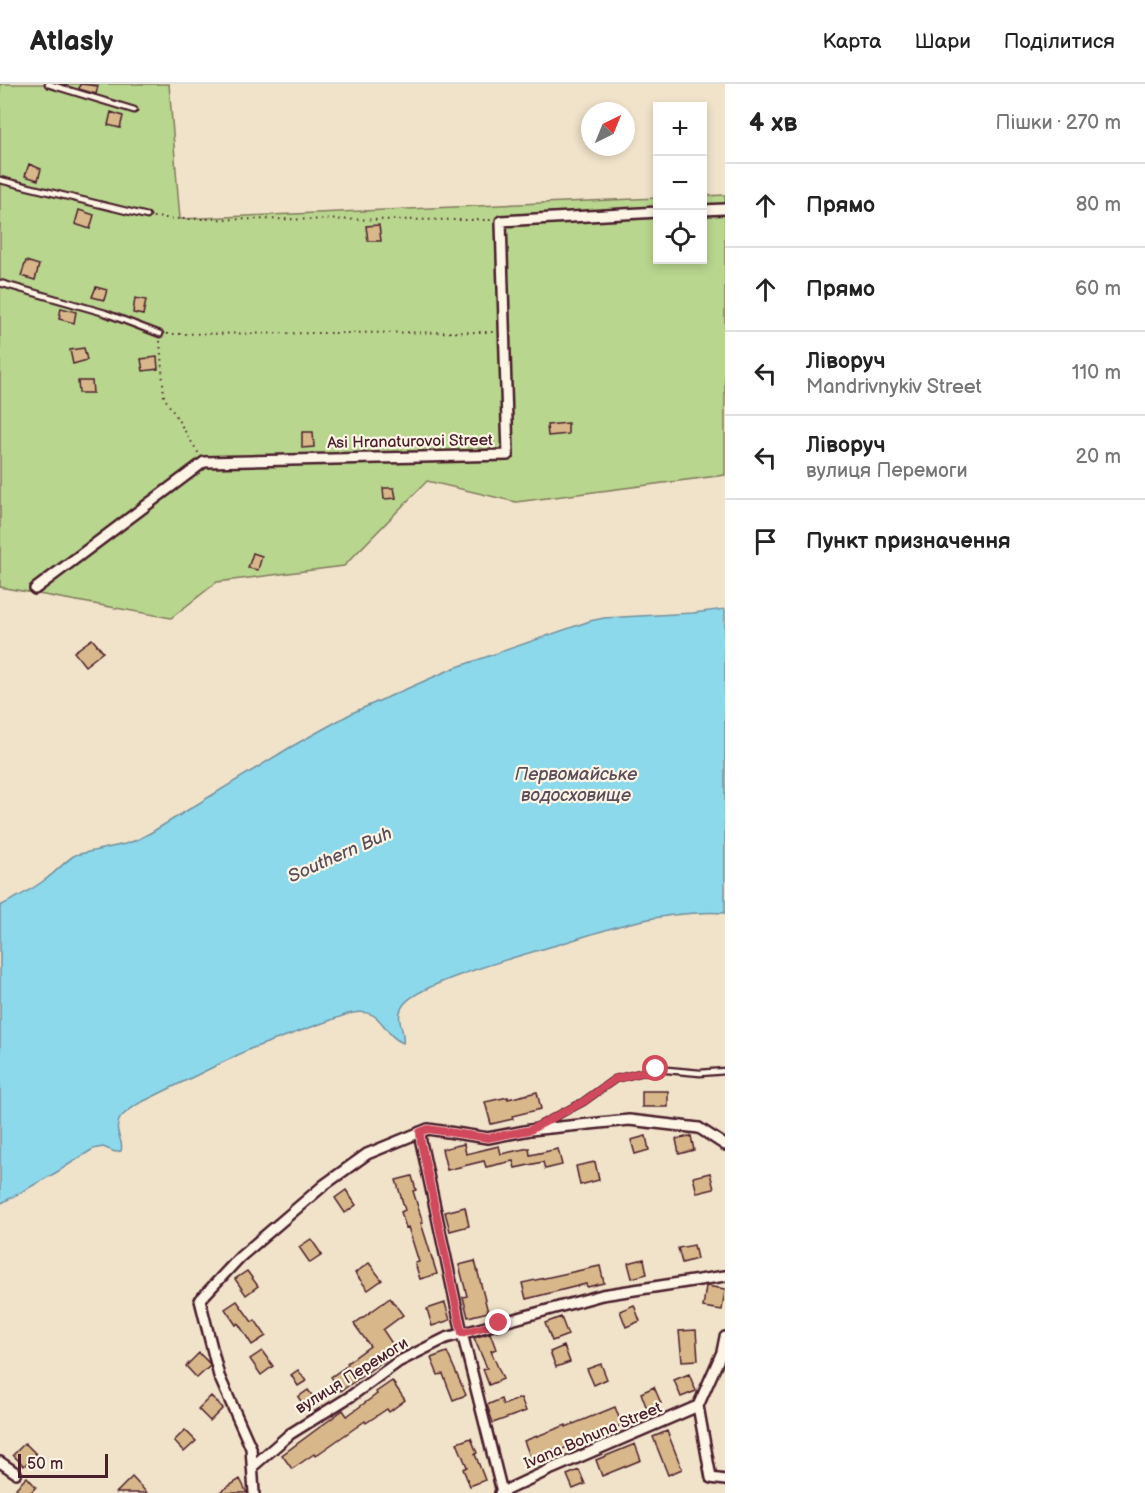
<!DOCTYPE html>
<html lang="uk">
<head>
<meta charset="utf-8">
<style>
	:root { --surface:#fff; --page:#f6f6f6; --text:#222; --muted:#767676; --line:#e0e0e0 }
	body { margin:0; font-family:"Balsamiq Sans",sans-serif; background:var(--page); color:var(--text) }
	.controls { position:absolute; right:18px; top:18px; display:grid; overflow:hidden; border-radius:0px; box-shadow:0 3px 9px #0003 }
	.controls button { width:54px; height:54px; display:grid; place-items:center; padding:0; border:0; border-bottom:2px solid var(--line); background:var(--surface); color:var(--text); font:30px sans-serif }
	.compass { position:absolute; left:581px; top:18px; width:54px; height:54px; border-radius:50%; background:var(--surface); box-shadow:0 3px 9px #0003; rotate:43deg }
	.scale { position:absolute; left:18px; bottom:15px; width:90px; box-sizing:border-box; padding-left:6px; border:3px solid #4a1f2b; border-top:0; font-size:16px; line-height:21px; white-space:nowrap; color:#4a1f2b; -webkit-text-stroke:4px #fcf5e5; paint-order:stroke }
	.stop { position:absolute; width:18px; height:18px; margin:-14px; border:4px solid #d1495b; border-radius:50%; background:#fff }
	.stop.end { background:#d1495b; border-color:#fff; box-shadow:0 2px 6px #0008 }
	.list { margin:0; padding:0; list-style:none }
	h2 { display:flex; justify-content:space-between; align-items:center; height:78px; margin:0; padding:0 24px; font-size:26px }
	h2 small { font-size:20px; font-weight:400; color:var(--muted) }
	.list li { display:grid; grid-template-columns:39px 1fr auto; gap:18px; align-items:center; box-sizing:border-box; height:84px; padding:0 24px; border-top:2px solid var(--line) }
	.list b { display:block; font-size:22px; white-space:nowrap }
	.list p { margin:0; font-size:20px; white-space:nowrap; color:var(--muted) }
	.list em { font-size:20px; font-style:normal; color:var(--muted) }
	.icon { flex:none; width:33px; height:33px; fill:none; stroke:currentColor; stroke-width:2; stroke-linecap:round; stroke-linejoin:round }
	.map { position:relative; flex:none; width:725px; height:1409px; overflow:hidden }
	header { display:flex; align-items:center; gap:36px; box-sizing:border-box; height:84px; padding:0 30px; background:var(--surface); border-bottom:2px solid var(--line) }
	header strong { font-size:28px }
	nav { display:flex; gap:33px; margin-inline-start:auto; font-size:21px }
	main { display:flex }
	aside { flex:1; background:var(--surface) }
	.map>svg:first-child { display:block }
	.green { fill:#b8d68e; stroke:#817a5c; stroke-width:1.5 }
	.water { fill:#8cd9eb; stroke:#728f9e; stroke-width:1.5 }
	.building { fill:#d8b88b; stroke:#4a1f2b; stroke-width:1.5 }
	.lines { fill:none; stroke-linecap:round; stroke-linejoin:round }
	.lane-casing { stroke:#4a1f2b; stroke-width:9 }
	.street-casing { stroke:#4a1f2b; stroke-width:14 }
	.path { stroke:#4a1f2b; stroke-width:2; stroke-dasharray:1.5 4.5; stroke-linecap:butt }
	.lane { stroke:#fcf5e5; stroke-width:4.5 }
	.street { stroke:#fcf5e5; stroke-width:9 }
	.route { stroke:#d1495b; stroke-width:8 }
	.labels { text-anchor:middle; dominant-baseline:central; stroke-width:4.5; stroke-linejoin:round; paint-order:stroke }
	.street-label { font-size:16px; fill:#4a1f2b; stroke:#fcf5e5 }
	.water-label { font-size:18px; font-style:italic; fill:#5a4e5b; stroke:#fcf5e5 }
</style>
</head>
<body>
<header>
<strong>Atlasly</strong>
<nav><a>Карта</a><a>Шари</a><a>Поділитися</a></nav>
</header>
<main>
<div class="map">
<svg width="725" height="1409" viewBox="0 0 725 1409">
	<rect width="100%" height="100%" fill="#f1e3ca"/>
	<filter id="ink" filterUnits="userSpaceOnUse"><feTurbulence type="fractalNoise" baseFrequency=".0167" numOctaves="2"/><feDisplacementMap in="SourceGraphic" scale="12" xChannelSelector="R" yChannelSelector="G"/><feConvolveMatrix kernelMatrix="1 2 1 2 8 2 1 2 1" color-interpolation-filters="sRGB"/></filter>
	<g filter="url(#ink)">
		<path class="green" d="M0 0H169L180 135 657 114 658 176H702L703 112 725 111V391L516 418 427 397 344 482 217 498 171 534 0 503Z"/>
		<path class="water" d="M725 525V829C694 827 660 832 630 839 607 845 583 853 560 860 529 869 421 898 404 920 393 934 406 946 403 959 380 950 385 921 348 930L250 965 138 1020C125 1029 113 1034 119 1052 121 1058 123 1061 121 1067L115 1068 103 1063 93 1065 57 1088 0 1120V822C16 814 32 806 46 795 56 788 64 778 75 771L125 760 137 756 152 748 289 664 354 628 454 584 590 537 604 534 693 529Z"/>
		<path class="building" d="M80 0 98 2 96 10 79 5Z
			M111 28 123 32 120 44 108 41Z
			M29 80 41 85 38 96 25 92Z
			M79 126 94 131 90 145 75 140Z
			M379 141 381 157H368L366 142Z
			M26 177 39 181 35 196 21 192Z
			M96 203 107 206 104 216 92 213Z
			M135 214 146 216 143 231 133 229Z
			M61 224 76 228 74 239 59 235Z
			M84 264 87 276 73 280 70 266Z
			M157 273 158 285 143 287 141 275Z
			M78 297H92L93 309H79Z
			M568 339V350L548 352 547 341Z
			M302 348H313L314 363 302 364Z
			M383 404H394L396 414 384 415Z
			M253 469 262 472 258 486 248 484Z
			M92 555 103 568 85 582 74 568Z
			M642 1007H668V1023H642Z
			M537 1008 541 1025 512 1032 513 1035 491 1040 485 1018 508 1013V1015Z
			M646 1052 649 1066 635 1070 631 1056Z
			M691 1052 694 1066 679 1070 676 1055Z
			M464 1060 466 1070 499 1062 501 1070 529 1064 530 1071 558 1065 562 1081 545 1085 543 1078 515 1084 513 1077 486 1083 484 1077 447 1086 442 1065Z
			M595 1078 599 1096 580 1101 576 1082Z
			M710 1089 714 1105 697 1109 693 1093Z
			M412 1092 416 1106 413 1107 423 1139H421L437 1190 420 1195 415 1179 419 1178 408 1143 406 1144 401 1128 405 1126 396 1096Z
			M346 1106 356 1121 345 1129 335 1114Z
			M465 1123 469 1142 450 1147 445 1128Z
			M311 1155 322 1171 310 1179 299 1163Z
			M694 1161 697 1175 682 1179 678 1164Z
			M644 1175 647 1190 632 1194 628 1179Z
			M475 1177 488 1228 468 1233 463 1213 467 1212 459 1181Z
			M369 1179 382 1196 368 1206 355 1189Z
			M600 1182 604 1199 587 1203 586 1200 526 1215 522 1199Z
			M247 1187 258 1202 246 1211 235 1195Z
			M706 1202 725 1205 722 1226 703 1223Z
			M390 1214 403 1231 383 1246 397 1267 341 1307 331 1293 348 1281 347 1279 370 1262 354 1240Z
			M237 1217 252 1238 255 1236 266 1252 252 1261 238 1239 236 1241 225 1225Z
			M445 1219 450 1236 432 1242 427 1225Z
			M634 1221 640 1237 626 1243 620 1227Z
			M561 1233 568 1251 552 1257 545 1239Z
			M696 1246 698 1276 682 1277 679 1247Z
			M490 1249 496 1265 491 1267 503 1295 489 1301 483 1285 487 1284 474 1254Z
			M564 1262 570 1278 556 1283 550 1268Z
			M262 1267 273 1282 261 1291 250 1275Z
			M447 1268 466 1311 453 1316 443 1290 438 1291 431 1274Z
			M199 1269 209 1279 210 1282 197 1294 186 1282Z
			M601 1280 607 1295 594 1301 587 1285Z
			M298 1286 306 1297 298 1302 291 1291Z
			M689 1290 696 1307 681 1313 674 1296Z
			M392 1297 405 1316 389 1328 387 1325 366 1339 365 1337 315 1372 314 1370 292 1385 282 1371 343 1326 347 1332 377 1310 376 1308Z
			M654 1303 661 1319 647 1325 641 1309Z
			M308 1306 318 1319 308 1327 298 1313Z
			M211 1312 223 1324 210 1337 198 1325Z
			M521 1314 526 1327 493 1339 487 1321 501 1315 503 1321Z
			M615 1323 622 1341 582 1358V1357L556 1368 555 1365 531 1375 524 1357 566 1341V1343Z
			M185 1346 196 1357 184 1368 174 1357Z
			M667 1347 682 1385 668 1391 653 1353Z
			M471 1354 477 1369 475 1370 485 1396 470 1402 463 1385 467 1383 457 1359Z
			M25 1359 36 1370 24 1382 13 1371Z
			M635 1360 641 1376 602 1392 596 1376Z
			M579 1386 585 1400 573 1405 567 1391Z
			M27 1393 36 1403 30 1409H21L16 1404Z
			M132 1393 147 1409H116Z
			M240 1395 247 1409H218Z"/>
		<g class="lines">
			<defs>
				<path id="lane" d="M48 0 134 26
					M0 96 147 132
					M0 199 105 229 160 250
					M536 1043 583 1018 615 995 656 985 700 989 725 987"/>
				<path id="street" d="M702 126 725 125
					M35 505 204 378 508 371 501 137 658 128
					M420 1048 421 1058 462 1249 502 1408
					M725 1253 722 1268 698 1322 711 1394 725 1396
					M0 1378 16 1389
					M252 1383 290 1350 351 1312 398 1278 446 1254 602 1211 725 1192
					M254 1409 251 1364 219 1292 200 1216 240 1173 324 1101 367 1070 428 1045 488 1054 530 1046 629 1036 699 1044 725 1061
					M500 1409 549 1386 698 1322"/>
			</defs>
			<use href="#lane" class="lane-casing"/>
			<use href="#street" class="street-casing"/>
			<path class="path" d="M153 133 179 135 492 136
				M167 250 494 248
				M160 257 164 313 199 370"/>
			<use href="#lane" class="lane"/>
			<use href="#street" class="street"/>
		</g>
	</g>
	<g class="lines" filter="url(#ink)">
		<path class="route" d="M499 1239 462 1249 421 1058 420 1048 428 1045 488 1054 530 1046 583 1018 615 995 656 985"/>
	</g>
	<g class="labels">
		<g class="street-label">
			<text transform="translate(410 358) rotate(-1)">Asi Hranaturovoi Street</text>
			<text transform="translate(352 1292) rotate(-32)">вулиця Перемоги</text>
			<text transform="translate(593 1352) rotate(-23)">Ivana Bohuna Street</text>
		</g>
		<g class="water-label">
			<text x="576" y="690">Первомайське<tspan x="576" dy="21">водосховище</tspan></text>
			<text transform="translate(340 771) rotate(-24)">Southern Buh</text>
		</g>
	</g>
</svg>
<div class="controls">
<button>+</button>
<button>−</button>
<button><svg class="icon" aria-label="locate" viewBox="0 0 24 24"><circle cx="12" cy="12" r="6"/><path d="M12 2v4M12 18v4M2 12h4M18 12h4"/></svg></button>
</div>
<svg class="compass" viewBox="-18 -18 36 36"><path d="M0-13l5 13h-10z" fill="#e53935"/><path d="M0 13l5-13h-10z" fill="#767676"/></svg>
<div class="scale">50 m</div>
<div class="stop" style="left:656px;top:985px"></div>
<div class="stop end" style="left:499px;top:1239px"></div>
</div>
<aside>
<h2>4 хв<small>Пішки · 270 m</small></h2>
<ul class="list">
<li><svg class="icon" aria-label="ahead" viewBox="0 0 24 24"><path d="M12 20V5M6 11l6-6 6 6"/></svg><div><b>Прямо</b></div><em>80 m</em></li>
<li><svg class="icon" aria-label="ahead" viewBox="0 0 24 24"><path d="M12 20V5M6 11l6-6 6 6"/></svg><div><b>Прямо</b></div><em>60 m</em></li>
<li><svg class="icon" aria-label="left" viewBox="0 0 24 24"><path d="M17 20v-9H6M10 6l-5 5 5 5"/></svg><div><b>Ліворуч</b><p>Mandrivnykiv Street</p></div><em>110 m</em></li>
<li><svg class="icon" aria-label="left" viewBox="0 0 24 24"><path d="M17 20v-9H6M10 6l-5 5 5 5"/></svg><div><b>Ліворуч</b><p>вулиця Перемоги</p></div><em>20 m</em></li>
<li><svg class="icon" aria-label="arrive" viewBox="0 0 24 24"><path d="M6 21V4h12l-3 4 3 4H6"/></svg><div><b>Пункт призначення</b></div></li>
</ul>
</aside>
</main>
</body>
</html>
